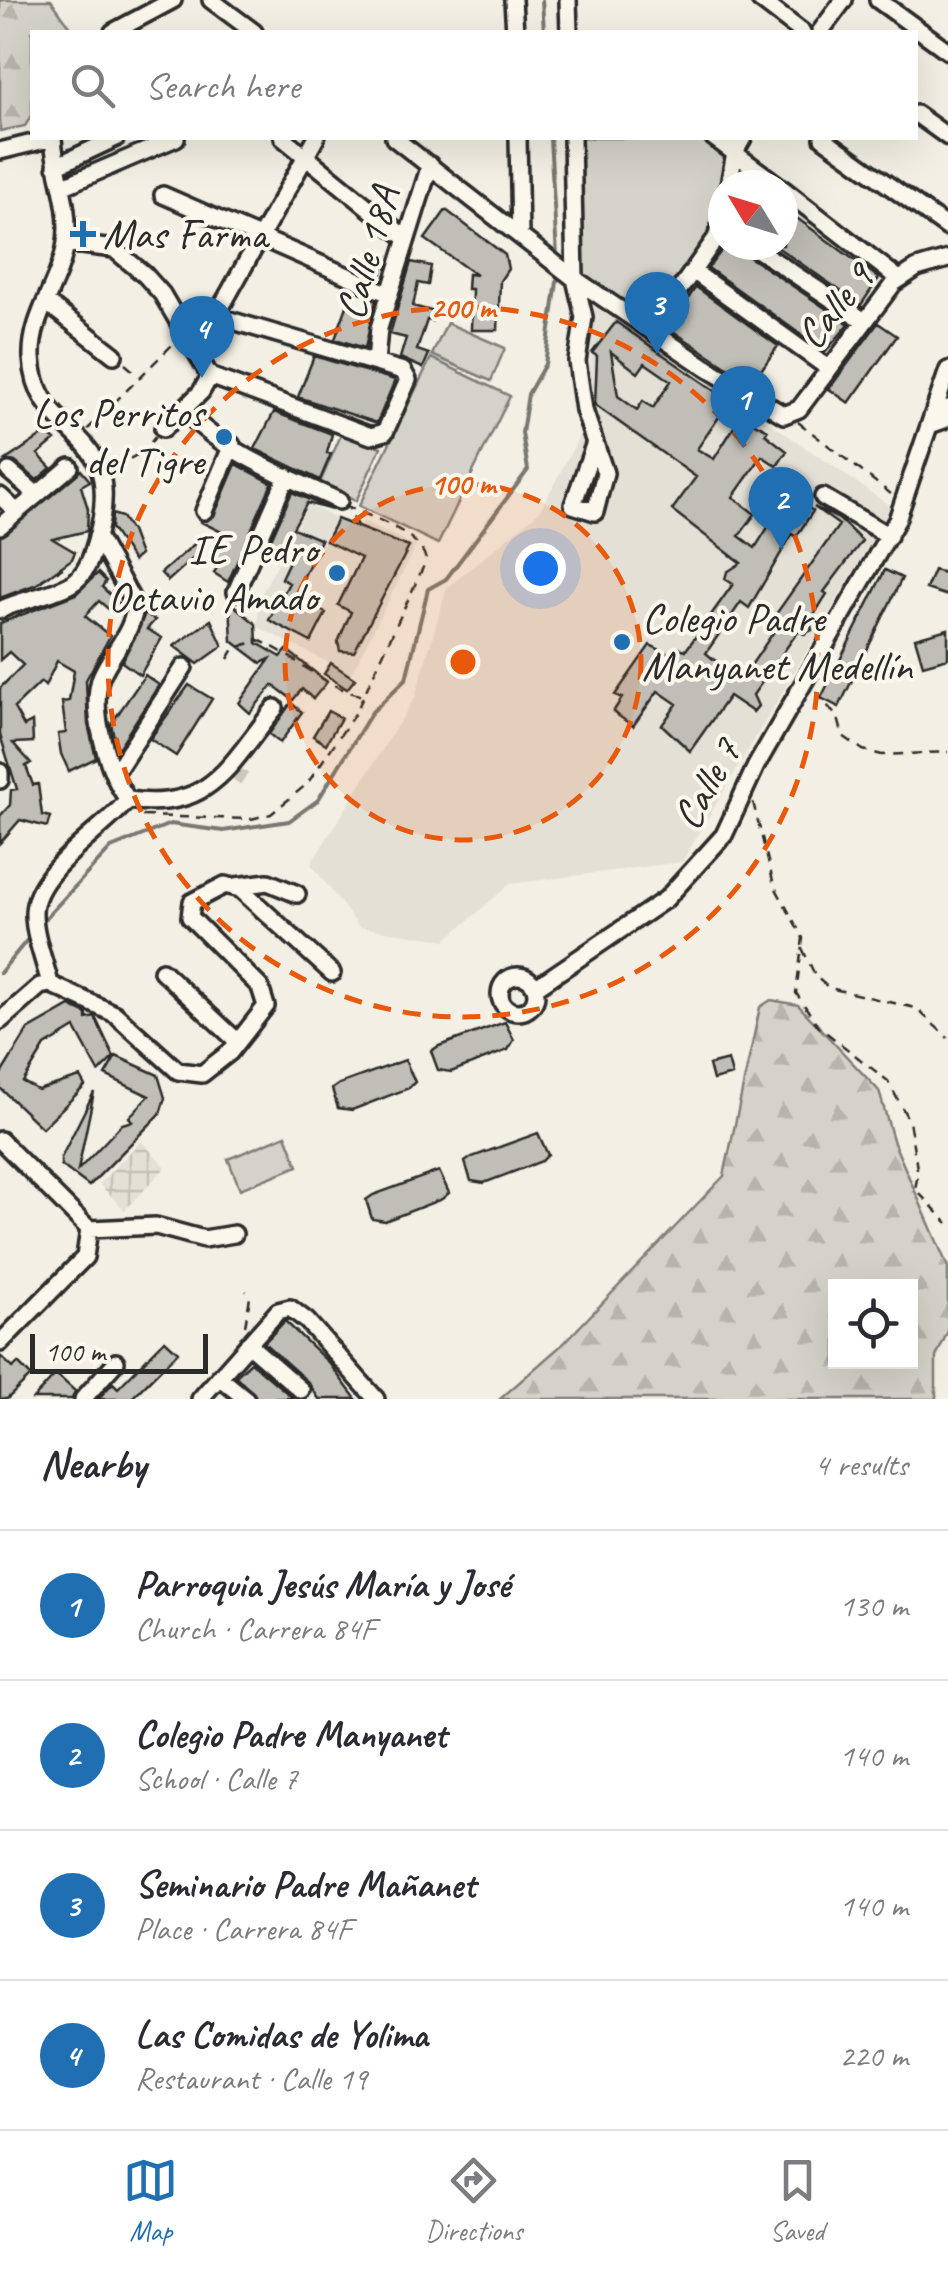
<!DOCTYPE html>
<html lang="en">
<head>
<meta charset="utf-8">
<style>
	:root { --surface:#fff; --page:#f2f2f3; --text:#2b2b33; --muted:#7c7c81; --line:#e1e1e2; --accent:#1f6fb2 }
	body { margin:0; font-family:Caveat,sans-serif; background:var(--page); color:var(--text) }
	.controls { position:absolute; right:30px; bottom:30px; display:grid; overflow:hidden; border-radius:0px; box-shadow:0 10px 40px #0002 }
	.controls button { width:90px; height:90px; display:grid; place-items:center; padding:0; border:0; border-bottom:2px solid var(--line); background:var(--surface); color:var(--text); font:50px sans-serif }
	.compass { position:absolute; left:708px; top:170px; width:90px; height:90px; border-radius:50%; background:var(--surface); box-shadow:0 10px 40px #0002; rotate:308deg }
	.scale { position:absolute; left:30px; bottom:25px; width:178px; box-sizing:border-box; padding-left:10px; border:5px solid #2b2b2b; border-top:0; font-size:28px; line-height:35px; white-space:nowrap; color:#2b2b2b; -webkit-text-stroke:8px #fbf7ec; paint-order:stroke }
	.you { position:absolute; left:540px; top:568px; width:35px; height:35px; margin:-25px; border:8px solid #fff; border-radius:50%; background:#1a73e8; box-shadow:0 0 0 15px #1a73e833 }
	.badge { display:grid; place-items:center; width:65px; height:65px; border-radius:50%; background:var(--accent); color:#fff; font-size:32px; font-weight:700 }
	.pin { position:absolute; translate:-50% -82px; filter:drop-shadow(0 2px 5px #0008) }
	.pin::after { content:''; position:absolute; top:52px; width:35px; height:30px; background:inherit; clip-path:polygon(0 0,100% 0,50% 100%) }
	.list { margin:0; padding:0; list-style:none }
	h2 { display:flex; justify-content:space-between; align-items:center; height:130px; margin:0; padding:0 40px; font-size:42px }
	h2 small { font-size:32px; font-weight:400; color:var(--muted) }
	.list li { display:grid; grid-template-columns:65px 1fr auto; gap:30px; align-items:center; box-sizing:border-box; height:150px; padding:0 40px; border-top:2px solid var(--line) }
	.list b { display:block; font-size:38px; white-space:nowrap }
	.list p { margin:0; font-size:32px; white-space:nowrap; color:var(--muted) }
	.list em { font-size:32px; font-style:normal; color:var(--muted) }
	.icon { flex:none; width:55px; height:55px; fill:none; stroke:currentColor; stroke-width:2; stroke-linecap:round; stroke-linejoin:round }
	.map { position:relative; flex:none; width:948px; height:1399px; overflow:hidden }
	.search { position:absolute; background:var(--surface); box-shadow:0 10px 40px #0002; left:30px; right:30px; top:30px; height:110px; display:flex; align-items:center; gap:25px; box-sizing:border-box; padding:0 35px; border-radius:0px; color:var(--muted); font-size:38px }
	.sheet { height:730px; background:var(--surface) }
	nav { display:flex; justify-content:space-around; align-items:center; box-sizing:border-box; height:140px; border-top:2px solid var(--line); background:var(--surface); font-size:28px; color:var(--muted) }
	nav a { display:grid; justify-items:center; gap:5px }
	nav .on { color:var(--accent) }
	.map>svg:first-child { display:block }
	.built { fill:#e4e0d6 }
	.industrial { fill:url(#industrial-grid) }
	.forest { fill:url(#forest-firs); stroke:#807e7a; stroke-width:2.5; fill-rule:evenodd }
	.green { fill:#d5d2c9; stroke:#807e7a; stroke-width:2.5 }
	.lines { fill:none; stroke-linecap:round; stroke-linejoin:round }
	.stream { stroke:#787772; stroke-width:4 }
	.building { fill:#c0beb6; stroke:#2b2b2b; stroke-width:2.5; fill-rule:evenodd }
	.minor-tunnel { stroke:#cbc8bf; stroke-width:15; stroke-dasharray:15 8; stroke-linecap:butt }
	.minor-casing { stroke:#2b2b2b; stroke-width:22 }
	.path { stroke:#2b2b2b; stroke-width:2.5; stroke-dasharray:10 8; stroke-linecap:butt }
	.minor { stroke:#fbf7ec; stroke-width:15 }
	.ring { fill:none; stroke:#e8590c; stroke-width:5; stroke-dasharray:18 12 }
	.poi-dot { fill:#1f6fb2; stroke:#fbf7ec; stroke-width:4 }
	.labels { text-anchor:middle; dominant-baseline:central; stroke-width:8; stroke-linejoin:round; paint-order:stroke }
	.poi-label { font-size:42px; fill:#2b2b2b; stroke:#fbf7ec; text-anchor:start }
	.street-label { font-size:42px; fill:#2b2b2b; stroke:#fbf7ec }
	.centre { fill:#e8590c; stroke:#fbf7ec; stroke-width:5 }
	.ring-label { font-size:30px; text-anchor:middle; font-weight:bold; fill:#e8590c; stroke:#fbf7ec; stroke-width:8; stroke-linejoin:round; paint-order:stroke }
</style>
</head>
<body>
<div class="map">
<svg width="948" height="1399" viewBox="0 0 948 1399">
	<defs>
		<pattern id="industrial-grid" width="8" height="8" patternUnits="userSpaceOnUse" patternTransform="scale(2.5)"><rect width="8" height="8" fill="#e4e0d6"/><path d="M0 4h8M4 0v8" fill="none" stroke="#c4c0b8"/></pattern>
		<pattern id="forest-firs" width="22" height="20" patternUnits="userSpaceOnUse" patternTransform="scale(2.5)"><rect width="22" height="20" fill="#d5d2c9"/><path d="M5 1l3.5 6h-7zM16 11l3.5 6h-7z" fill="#b7b4ad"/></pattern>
	</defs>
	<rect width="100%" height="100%" fill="#f3efe4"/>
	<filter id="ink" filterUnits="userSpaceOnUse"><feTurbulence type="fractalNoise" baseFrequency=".01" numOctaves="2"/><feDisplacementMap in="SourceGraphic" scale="20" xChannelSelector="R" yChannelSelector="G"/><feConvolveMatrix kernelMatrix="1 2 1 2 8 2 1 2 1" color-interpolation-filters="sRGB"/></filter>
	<g filter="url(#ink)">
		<path class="built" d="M595 302 892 507 682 862 510 884 446 940 359 927 311 864 415 697 447 588 540 511 586 423Z
			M308 505 359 529 363 521 416 546 351 674 258 627V601Z"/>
		<path class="industrial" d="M141 1141 166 1167 125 1210 99 1184Z"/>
		<path class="forest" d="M0 0H51L74 32H32V115L25 126 0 131Z
			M771 1000 798 1005 879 1091 894 1143 948 1267V1331L936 1357V1399H500L564 1343 724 1176 760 1007ZM910 1286V1362H836V1286Z"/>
		<path class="green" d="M579 138H704L727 155 717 224 650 322 581 275Z
			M447 323 505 348 491 381 432 355Z
			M431 358 510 396 438 544 359 506Z
			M341 435 381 447 356 501 319 485Z
			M286 1135 298 1166 240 1189 228 1159Z"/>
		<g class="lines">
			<path class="stream" d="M542 0 544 32
				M550 138 557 256
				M41 923 111 848 170 824 223 831 289 821 318 800 372 712 406 679 428 589 446 579 528 470 522 433 528 394 545 364 558 275
				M0 973 32 934"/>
		</g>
		<path class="building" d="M783 208 879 278 861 305 774 245H783Z
			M446 210 505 255 508 269 500 281 498 330H471L472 289H467L468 274 476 275 425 239Z
			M726 245H738L745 254 849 324 825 352 708 268Z
			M373 251 387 256 380 278 366 272Z
			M411 262 431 266 428 285 418 283 413 306 435 312 432 321 427 320 417 350 429 354 423 368 400 358 406 338 390 334Z
			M696 287 778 346 752 383 668 328Z
			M371 298 376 300 365 348 335 339 347 306 366 312Z
			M616 322 730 401 697 449 714 459 741 416 768 430 765 434 787 451 777 466 762 456 733 497 755 514 739 536 755 548 789 494 813 511 796 537 792 534 749 608 741 602 706 653 713 659 743 677 777 627 771 621 839 525 814 507 839 519 862 541 824 592 827 594 810 621 812 630 804 634 799 630 753 695 758 706 753 712 729 696 690 751 662 725 677 704 658 691 633 726 613 712 622 698 615 695 650 645 673 656 675 647 686 650 733 584 725 579 727 572 741 563 672 510 696 477 595 405 597 356 592 353ZM611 352 638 373 645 363 671 381 653 408 643 401 637 410 618 396Z
			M878 323 897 336 849 403 829 389Z
			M314 356 395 380 377 423 298 397Z
			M274 412 332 434 327 453 331 454 320 480 255 449Z
			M46 433 55 440 38 454 51 468 37 480 15 462 6 460Z
			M236 464 272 483 228 582 214 573 221 560 212 555 224 533 201 522 214 516Z
			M81 470 90 481 81 486 88 509 87 531 53 539 75 552 72 559 37 584 0 598V537Z
			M292 492 332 510 307 503 293 528 321 540 294 597 326 613 311 642 269 620 289 583 281 578 291 557 268 546Z
			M112 514 122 517 131 531 140 555 133 561 111 528Z
			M337 519 409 547 354 652 340 651 338 642 351 612 338 605 361 558 326 541Z
			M200 539 199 553 168 581 161 573Z
			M885 570 902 578 839 707 821 698Z
			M934 570 948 574V596L926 589Z
			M98 573 106 581 102 587 120 604 113 613 99 601 85 616 110 636 86 680 88 724 96 758 69 771 61 754 58 734 66 733 62 702 69 701 74 671 57 661 45 686 41 682 14 708 24 726 32 722 33 742 13 743 31 763 26 766 33 785 38 784 42 815 50 817 47 827 20 820 0 843V816L10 805 11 790 17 789 0 735V688L23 665 9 652 0 660V623L76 594Z
			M230 602 256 624 257 643 281 657 287 650 327 682 313 699 302 689 293 700 273 685 250 713 239 703 270 659 261 663 232 641Z
			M145 614 155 620 147 629 162 638 140 675 122 662Z
			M211 620 223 646 198 664 174 646Z
			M948 629V658L923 665 915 638Z
			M331 663 355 679 347 689 324 674Z
			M145 675 159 685 117 750 111 724Z
			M189 685 212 699 176 756 150 739Z
			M291 703 302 712 280 743 269 734Z
			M328 711 341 718 326 744 313 736Z
			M70 1006 87 1014V1019L95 1017 114 1057 99 1072 75 1028 45 1046 23 1082 38 1090 80 1077 85 1086 42 1128 0 1088 1 1074 28 1030Z
			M505 1022 514 1040 508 1050 451 1072 438 1070 431 1051 439 1046Z
			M116 1056 158 1075 165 1098 160 1114 89 1186 61 1165V1158L94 1092 78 1170 122 1124 132 1121 129 1117 149 1096 105 1075Z
			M405 1060 415 1082 409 1088 352 1110 338 1108 332 1089 339 1084Z
			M728 1060 732 1075 713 1080 709 1065Z
			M538 1133 548 1155 542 1161 484 1183 471 1181 465 1162 472 1157Z
			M439 1171 449 1193 442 1199 385 1221 372 1219 366 1200 373 1195Z
			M285 1321 329 1363 356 1399H319L308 1382 264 1343Z
			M165 1340 178 1352 131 1399H98L113 1383 118 1388Z
			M0 1356 13 1368 18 1363 31 1376 7 1399H0Z
			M251 1362 293 1398 257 1399 236 1376Z
			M56 1374 75 1391 72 1399H33Z"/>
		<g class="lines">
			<path class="minor-tunnel" d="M234 780 242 769"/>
			<defs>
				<path id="minor" d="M211 0 254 32
					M513 0 515 32
					M568 0 569 32
					M760 0 802 32
					M878 0 948 51
					M113 32 173 0
					M820 32 844 0
					M916 114 948 137
					M283 138 407 239
					M394 138 575 279 705 367 784 415 799 409 894 283 917 268 948 259
					M518 138 520 236
					M572 138 575 279 584 317 577 361 584 410 605 473 595 512 573 505 594 445
					M714 138 778 185
					M823 138 948 228
					M0 151 53 138
					M56 166 116 138
					M729 185 735 152 743 138
					M64 186 176 138
					M783 189 899 279
					M163 195 389 294
					M66 243 114 249 145 275 162 294 210 376 371 436 385 432 408 380 403 371 216 316
					M751 245 863 320
					M693 271 828 368
					M46 302 114 355
					M651 330 716 238 723 218
					M197 350 316 138
					M376 362 379 328 430 165
					M182 408C221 452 288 477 339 501
					M930 425 944 420 948 408
					M163 429 201 392 210 376
					M9 471 35 493
					M0 496 16 511
					M823 497 889 536
					M204 511 232 445
					M0 526 70 467
					M97 536 135 605C134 631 111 653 101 677 89 709 108 773 128 800 211 812 229 765 275 708
					M236 592 287 476
					M0 610C22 599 50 596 71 584 87 575 92 555 97 538 128 422 37 445 32 358 30 316 61 282 66 242 71 204 55 174 53 138
					M0 772V780
					M115 773 184 667
					M236 886 268 882 297 894
					M162 971 238 1042
					M500 994a18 18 0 1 1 36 0a18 18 0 1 1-36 0Z
					M50 984C45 962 34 937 34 914 33 872 102 831 128 800
					M535 988 666 899 724 835 756 766 897 520 948 370
					M0 1021 40 986 50 984 115 1014 178 1071 202 1074 230 1052 266 1006 260 987 190 917 192 902 225 885 240 889 332 973
					M0 1140 89 1229 85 1257 0 1343
					M89 1229 156 1226 204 1239 234 1234
					M248 1344 301 1390
					M219 1377 246 1399
					M83 1399 116 1362
					M200 1399 278 1311 290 1308 307 1321 376 1399"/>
			</defs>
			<use href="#minor" class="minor-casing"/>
			<path class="path" d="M125 364 138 375
				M798 422 891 494
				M88 429 174 343
				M114 467 139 454H152L149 445 155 437
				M41 580 63 568
				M228 659 234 649 258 640C297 656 321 686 363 696
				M816 692 838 718 843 736 863 750 882 755 948 752
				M753 802 774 885 803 938 796 993 819 1027 888 1081 909 1121 918 1174 915 1189 948 1223
				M142 816 251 819 271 814 307 784 356 712 426 561C422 533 373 518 348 507L359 530
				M802 948 816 977 829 988 916 1008 948 1038
				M245 1326 250 1297 246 1291"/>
			<use href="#minor" class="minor"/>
		</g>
	</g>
	<circle cx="463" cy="662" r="178" fill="#e8590c" fill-opacity=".12"/>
	<g class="ring">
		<circle cx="463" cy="662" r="178"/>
		<circle cx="463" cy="662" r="355"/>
	</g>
	<g class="poi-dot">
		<path d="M78 219h10v10h10v10h-10v10h-10v-10h-10v-10h10z"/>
		<circle cx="224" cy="437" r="10"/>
		<circle cx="337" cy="573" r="10"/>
		<circle cx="622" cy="642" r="10"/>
	</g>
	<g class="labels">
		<g class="poi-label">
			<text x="103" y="234">Mas Farma</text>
			<text x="204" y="413" text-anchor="end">Los Perritos<tspan x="204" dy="48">del Tigre</tspan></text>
			<text x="317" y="549" text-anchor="end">IE Pedro<tspan x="317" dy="48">Octavio Amado</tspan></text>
			<text x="642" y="618">Colegio Padre<tspan x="642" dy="48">Manyanet Medellín</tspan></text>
		</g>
		<g class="street-label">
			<text transform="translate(368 253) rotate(-74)">Calle 18A</text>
			<text transform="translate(835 306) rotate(-51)">Calle 9</text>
			<text transform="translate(707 784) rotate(-61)">Calle 7</text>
		</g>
	</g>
	<circle cx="463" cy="662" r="15" class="centre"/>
	<g class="ring-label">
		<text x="463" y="318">200 m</text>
		<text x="463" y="494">100 m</text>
	</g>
</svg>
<div class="controls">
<button><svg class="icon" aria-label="locate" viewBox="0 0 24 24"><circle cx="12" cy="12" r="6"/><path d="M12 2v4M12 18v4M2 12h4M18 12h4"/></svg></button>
</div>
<svg class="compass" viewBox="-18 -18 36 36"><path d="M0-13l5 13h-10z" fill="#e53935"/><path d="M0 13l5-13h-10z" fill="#7c7c81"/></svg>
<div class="scale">100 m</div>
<div class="you"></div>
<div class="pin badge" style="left:743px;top:448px">1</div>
<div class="pin badge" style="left:781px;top:549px">2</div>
<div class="pin badge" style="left:657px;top:354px">3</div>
<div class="pin badge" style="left:202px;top:378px">4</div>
<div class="search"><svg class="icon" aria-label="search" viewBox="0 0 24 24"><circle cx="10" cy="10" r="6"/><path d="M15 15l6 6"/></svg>Search here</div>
</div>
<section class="sheet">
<h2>Nearby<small>4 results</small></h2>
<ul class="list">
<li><span class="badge">1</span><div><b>Parroquia Jesús María y José</b><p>Church · Carrera 84F</p></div><em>130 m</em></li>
<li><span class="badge">2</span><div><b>Colegio Padre Manyanet</b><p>School · Calle 7</p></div><em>140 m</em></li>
<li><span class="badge">3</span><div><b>Seminario Padre Mañanet</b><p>Place · Carrera 84F</p></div><em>140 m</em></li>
<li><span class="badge">4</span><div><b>Las Comidas de Yolima</b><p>Restaurant · Calle 19</p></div><em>220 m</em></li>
</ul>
</section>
<nav>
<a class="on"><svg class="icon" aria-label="map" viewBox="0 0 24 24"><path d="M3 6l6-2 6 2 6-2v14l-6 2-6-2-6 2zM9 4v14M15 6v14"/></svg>Map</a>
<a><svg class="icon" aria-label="directions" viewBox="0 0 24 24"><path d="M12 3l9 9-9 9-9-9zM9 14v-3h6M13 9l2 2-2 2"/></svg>Directions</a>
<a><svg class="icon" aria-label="saved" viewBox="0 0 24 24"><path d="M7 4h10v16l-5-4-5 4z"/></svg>Saved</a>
</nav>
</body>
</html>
